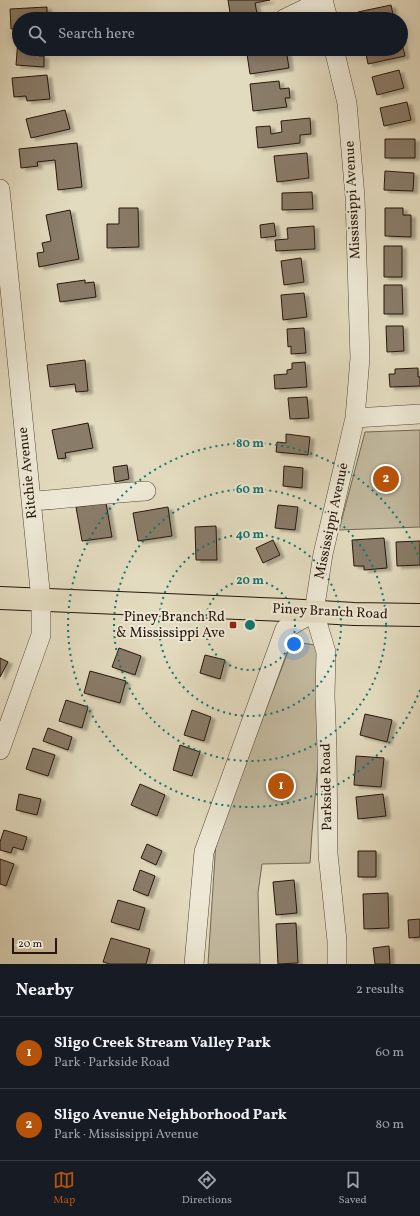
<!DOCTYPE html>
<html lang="en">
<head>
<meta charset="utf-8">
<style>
	:root { --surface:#171b24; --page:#20242c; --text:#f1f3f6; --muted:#9ea1a6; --line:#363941; --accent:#b45309 }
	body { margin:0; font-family:Vollkorn,serif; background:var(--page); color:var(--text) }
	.scale { position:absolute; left:12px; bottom:10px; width:45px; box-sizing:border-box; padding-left:4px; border:2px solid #27160b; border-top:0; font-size:11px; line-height:14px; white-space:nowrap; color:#27160b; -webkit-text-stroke:3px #ede8d5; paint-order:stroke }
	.you { position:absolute; left:294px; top:644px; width:14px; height:14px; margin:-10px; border:3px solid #fff; border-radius:50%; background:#1a73e8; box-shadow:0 0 0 6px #1a73e833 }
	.badge { display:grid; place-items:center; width:26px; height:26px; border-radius:50%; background:var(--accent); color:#fff; font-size:13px; font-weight:700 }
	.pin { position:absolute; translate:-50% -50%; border:2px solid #fff; box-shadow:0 1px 4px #0006 }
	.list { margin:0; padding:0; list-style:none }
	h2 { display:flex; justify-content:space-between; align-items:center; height:52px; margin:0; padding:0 16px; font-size:17px }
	h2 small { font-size:13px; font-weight:400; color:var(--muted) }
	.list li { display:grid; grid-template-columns:26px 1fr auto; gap:12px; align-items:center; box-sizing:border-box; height:72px; padding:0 16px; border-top:1px solid var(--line) }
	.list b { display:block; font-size:15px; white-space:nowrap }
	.list p { margin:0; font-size:13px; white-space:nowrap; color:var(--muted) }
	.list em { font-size:13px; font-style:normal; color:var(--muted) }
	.icon { flex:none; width:22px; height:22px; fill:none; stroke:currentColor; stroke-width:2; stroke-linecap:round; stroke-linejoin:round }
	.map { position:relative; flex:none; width:420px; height:964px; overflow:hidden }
	.search { position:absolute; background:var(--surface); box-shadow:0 2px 10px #0003; left:12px; right:12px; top:12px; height:44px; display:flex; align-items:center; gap:10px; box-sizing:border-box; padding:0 14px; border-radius:22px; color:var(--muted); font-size:15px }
	.sheet { height:196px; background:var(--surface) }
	nav { display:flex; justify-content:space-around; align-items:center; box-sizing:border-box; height:56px; border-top:1px solid var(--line); background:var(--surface); font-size:11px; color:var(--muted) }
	nav a { display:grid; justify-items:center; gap:2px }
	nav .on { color:var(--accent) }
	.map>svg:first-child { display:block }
	.green { fill:#c3baa0; stroke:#756856 }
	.building { fill:#897c69; stroke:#27160b; filter:url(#shadow) }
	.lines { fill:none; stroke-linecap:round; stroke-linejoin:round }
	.minor-casing { stroke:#564738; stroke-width:20 }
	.major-casing { stroke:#27160b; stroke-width:24 }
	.minor { stroke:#ede8d5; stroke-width:19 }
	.major { stroke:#e3dbbf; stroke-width:22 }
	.ring { fill:none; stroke:#0f766e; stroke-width:2; stroke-dasharray:2 4 }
	.poi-dot { fill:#8f2418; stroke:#ede8d5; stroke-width:1.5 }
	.labels { text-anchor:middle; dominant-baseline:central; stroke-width:4; stroke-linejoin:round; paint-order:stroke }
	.street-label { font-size:14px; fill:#27160b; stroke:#ede8d5 }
	.poi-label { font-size:14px; fill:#27160b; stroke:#ede8d5; text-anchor:end }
	.centre { fill:#0f766e; stroke:#ede8d5; stroke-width:2 }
	.ring-label { font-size:12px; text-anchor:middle; font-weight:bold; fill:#0f766e; stroke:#ede8d5; stroke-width:4; stroke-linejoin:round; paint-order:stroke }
</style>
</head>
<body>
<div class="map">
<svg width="420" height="964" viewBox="0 0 420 964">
	<defs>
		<filter id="shadow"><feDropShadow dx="4.5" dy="2.5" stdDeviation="1" flood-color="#0004"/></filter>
	</defs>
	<rect width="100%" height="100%" fill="#e3dbbf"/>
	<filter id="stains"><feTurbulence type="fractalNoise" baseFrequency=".005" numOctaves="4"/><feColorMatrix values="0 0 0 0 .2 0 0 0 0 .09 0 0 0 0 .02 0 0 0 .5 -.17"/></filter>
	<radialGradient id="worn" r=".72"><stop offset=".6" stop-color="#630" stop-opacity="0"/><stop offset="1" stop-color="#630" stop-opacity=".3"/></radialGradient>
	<path class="green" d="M420 430V527L339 530 365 432Z
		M302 643 315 645 324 652 320 741 312 832 310 863 262 864 258 893 260 964H208L216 841 289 649 294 653 297 646Z"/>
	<path class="building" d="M228 0H270L255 3 258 19H231Z
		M391 5 394 19H359L358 12Z
		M47 7V19H19V28L11 29 10 9Z
		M401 38 405 56 368 64 365 49H401Z
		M18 39 19 49H39V56H44V67L16 65Z
		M281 49H286L289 68 250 74 247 54Z
		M399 70 404 88 377 95 372 77Z
		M47 75 50 99 27 101 26 96 14 97 12 78Z
		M279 81 280 89 289 88 290 98H285L287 107 253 111 250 84Z
		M407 102 411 120 384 126 380 108Z
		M65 110 70 129 31 138 26 119Z
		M310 118 311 134 300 135V143L258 148 256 127 270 126 271 134 282 132 281 121Z
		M385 139H415V158H385Z
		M77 143 82 187 58 190 55 160 37 162 38 166 21 168 19 149Z
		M307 153 309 178 277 182 274 156Z
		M385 171 414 173 413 191 384 190Z
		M312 192 313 209 282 210V193Z
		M119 208H138L139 247 107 248V224H119Z
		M385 208H403V215H411V237L385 236Z
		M70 210 79 259 39 267 37 253 44 252 42 243 51 241 46 215Z
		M274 223 276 236 261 238 260 225Z
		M314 226 315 249 276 251 275 240 288 239 287 228Z
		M384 246H402V277H384Z
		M301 258 304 282 284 285 281 261Z
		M85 280V283L94 282 96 297 60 302 57 284Z
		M384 285H402L403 314H384Z
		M304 293 307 317 283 320 281 295Z
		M386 326H403L404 351 387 352Z
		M304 328 306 353 291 354V346L288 347 287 329Z
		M85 360 88 391 76 392 75 384 50 387 47 365Z
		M305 362 307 387 275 389 274 375 287 374V370L292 369V363Z
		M418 368V377H420V386L390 387 389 374H395V369Z
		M307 397 309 418 290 419 288 398Z
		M88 423 93 448 65 453 66 458 58 459 52 430Z
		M286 434 310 437 308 455 276 452 277 442 286 443Z
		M127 465 129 479 115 482 113 467Z
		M284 466 303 468 302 488 283 486Z
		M106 503 112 537 82 541 76 507Z
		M278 505 298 507 295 530 275 528Z
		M168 507 172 536 138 541 133 513Z
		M216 526 217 560H196L195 527Z
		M384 538 387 568 364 570V566H354L352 540Z
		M273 540 280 555 263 563 256 548Z
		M420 541V565L397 566 396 542Z
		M119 648 141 656 135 675 112 667Z
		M205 655 225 660 220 679 200 673Z
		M0 658 8 662 0 677Z
		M90 671 126 681 120 703 84 693Z
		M66 700 88 707 82 728 59 721Z
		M192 710 211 717 204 741 184 735Z
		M365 714 392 720 387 742 360 735Z
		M48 728 72 737 68 750 43 741Z
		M180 745 200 752 192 776 173 770Z
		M33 748 55 755 48 776 26 769Z
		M356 756 384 758 381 787 354 785Z
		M140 784 165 795 157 816 131 805Z
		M19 794 41 799 37 815 16 810Z
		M383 794 386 816 358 819 356 797Z
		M4 830 27 837 23 850 13 847 11 853 0 850V842Z
		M147 844 162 851 156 865 141 858Z
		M358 851H376V877H358Z
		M0 859 14 864 6 886 0 884Z
		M140 870 155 876 148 896 133 890Z
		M294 880 297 913 276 915 273 882Z
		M388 893 389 928 364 929 363 894Z
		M118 900 145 908 139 930 111 922Z
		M420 919V937L409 938 408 920Z
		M296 923 298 963 278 964 276 924Z
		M111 938 150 949 146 964H110L103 962Z
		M389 946 390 964H375L373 948Z"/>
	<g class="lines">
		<defs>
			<path id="minor" d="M323 0 328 19
				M284 19 323 0
				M0 189 41 600V635L0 750
				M355 418 420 414
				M31 501C69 499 107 493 146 491
				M314 612 326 652 325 696 327 749 328 854 337 941V964
				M194 964 204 852 285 629 314 612 323 554 355 418 360 358 355 197 347 103 334 49"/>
			<path id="major" d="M0 598 286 610 354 614 420 615"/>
		</defs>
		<use href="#minor" class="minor-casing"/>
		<use href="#major" class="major-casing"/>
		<use href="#minor" class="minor"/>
		<use href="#major" class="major"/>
	</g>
	<g class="ring">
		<circle cx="250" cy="625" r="45"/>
		<circle cx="250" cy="625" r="91"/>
		<circle cx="250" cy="625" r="136"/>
		<path d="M420 690A182 182 0 1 1 420 560"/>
	</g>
	<rect class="poi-dot" x="229" y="621" width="8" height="8" rx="2"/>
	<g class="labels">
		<g class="street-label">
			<text transform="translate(353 200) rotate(-93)">Mississippi Avenue</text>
			<text transform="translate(28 473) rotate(-96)">Ritchie Avenue</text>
			<text transform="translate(332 521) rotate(-78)">Mississippi Avenue</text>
			<text transform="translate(330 612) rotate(3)">Piney Branch Road</text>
			<text transform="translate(327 787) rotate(-91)">Parkside Road</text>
		</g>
		<g class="poi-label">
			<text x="225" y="617">Piney Branch Rd<tspan x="225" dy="16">&amp; Mississippi Ave</tspan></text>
		</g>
	</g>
	<circle cx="250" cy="625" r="6" class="centre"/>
	<g class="ring-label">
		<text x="250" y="447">80 m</text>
		<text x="250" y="493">60 m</text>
		<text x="250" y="538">40 m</text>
		<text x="250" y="584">20 m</text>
	</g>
	<rect width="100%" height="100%" filter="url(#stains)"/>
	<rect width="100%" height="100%" fill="url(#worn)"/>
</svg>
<div class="scale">20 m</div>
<div class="you"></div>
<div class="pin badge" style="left:281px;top:786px">1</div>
<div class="pin badge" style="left:386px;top:479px">2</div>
<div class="search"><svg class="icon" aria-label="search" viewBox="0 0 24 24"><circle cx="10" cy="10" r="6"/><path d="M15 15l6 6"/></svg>Search here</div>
</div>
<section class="sheet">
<h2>Nearby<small>2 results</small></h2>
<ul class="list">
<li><span class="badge">1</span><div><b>Sligo Creek Stream Valley Park</b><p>Park · Parkside Road</p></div><em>60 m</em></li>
<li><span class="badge">2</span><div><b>Sligo Avenue Neighborhood Park</b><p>Park · Mississippi Avenue</p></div><em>80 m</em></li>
</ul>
</section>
<nav>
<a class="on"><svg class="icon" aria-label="map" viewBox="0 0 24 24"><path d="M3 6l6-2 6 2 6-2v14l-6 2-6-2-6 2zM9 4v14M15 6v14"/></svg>Map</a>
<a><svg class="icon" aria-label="directions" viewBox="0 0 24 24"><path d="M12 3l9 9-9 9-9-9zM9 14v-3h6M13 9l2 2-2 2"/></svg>Directions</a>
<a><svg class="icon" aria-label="saved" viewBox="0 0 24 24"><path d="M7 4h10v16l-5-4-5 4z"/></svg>Saved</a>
</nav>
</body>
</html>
